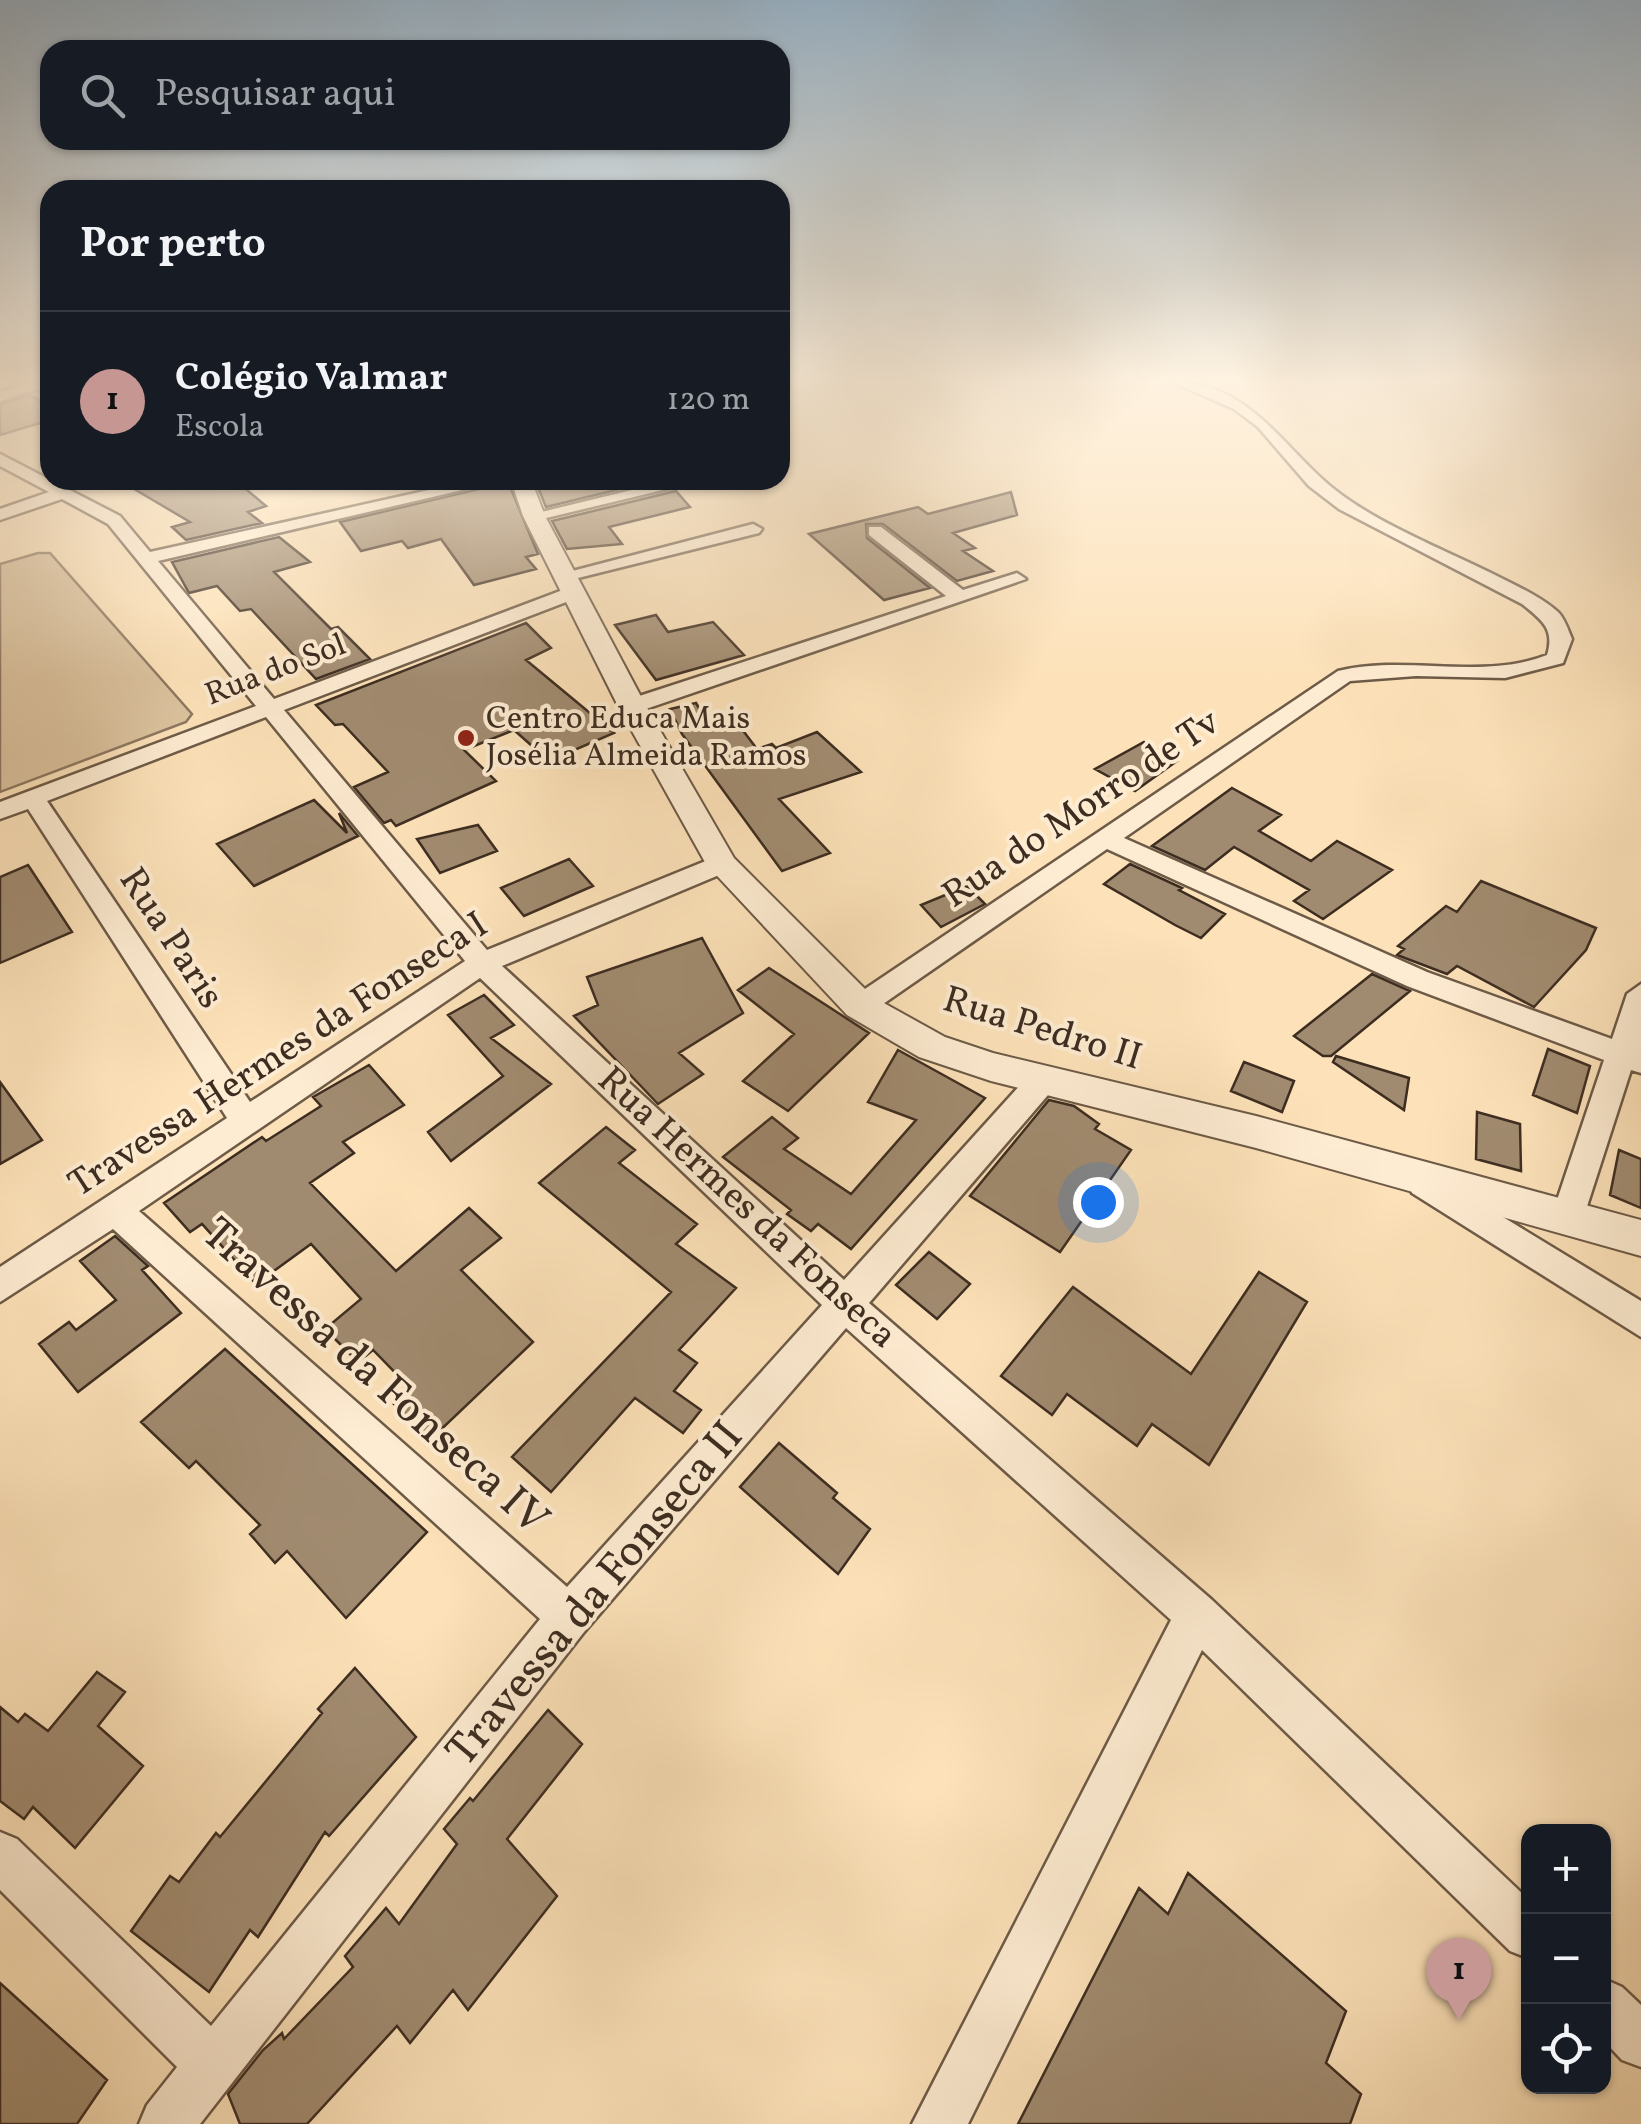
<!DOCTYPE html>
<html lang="pt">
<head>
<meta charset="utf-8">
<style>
	:root { --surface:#171b24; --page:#20242c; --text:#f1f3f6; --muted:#9ea1a6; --line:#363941; --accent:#c59692 }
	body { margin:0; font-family:Vollkorn,serif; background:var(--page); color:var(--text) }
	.controls { position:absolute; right:30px; bottom:30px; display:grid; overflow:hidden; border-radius:20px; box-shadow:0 2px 8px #0004 }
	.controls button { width:90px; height:90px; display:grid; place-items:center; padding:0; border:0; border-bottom:2px solid var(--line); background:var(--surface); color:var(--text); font:50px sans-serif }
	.you { position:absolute; left:1098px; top:1202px; width:35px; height:35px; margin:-25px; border:8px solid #fff; border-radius:50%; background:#1a73e8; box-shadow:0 0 0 15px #1a73e833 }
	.badge { display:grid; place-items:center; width:65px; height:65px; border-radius:50%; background:var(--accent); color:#111; font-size:32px; font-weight:700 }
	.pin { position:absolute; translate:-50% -82px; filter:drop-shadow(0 2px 5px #0008) }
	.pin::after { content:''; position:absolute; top:52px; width:35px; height:30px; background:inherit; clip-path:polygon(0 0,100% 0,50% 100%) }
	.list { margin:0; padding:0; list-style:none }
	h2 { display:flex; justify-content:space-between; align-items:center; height:130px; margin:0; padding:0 40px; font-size:42px }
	h2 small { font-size:32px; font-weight:400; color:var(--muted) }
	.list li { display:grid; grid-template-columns:65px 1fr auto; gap:30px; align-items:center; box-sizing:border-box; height:180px; padding:0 40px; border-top:2px solid var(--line) }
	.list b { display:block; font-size:38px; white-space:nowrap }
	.list p { margin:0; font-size:32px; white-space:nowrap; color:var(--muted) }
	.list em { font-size:32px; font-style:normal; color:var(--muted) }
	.icon { flex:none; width:55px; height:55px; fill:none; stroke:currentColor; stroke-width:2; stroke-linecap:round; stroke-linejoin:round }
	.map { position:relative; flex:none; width:1641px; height:2124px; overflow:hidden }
	.search { position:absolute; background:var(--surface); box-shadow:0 2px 8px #0004; left:40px; top:40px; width:750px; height:110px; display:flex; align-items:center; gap:25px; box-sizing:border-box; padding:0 35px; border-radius:30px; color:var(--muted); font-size:38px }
	.panel { position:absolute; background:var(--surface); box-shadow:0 2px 8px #0004; left:40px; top:180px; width:750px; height:310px; border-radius:30px }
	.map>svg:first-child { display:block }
	.green { fill:#dcc39f; stroke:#8c7860; stroke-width:2.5 }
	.building { fill:#a18b70; stroke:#3d2d21; stroke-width:2.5 }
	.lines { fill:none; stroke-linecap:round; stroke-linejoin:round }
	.minor-casing { stroke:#6d5a47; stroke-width:5 }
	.tertiary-casing { stroke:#6d5a47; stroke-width:4 }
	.minor { fill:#feecd2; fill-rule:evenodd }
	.tertiary { fill:#feecd2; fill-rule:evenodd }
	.poi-dot { fill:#8f2418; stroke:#feecd2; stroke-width:4 }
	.labels { text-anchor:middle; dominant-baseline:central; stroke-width:8; stroke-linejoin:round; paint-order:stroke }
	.far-street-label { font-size:32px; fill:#3d2d21; stroke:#feecd2 }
	.far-poi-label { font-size:32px; fill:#3d2d21; stroke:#feecd2; text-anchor:start }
	.street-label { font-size:38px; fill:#3d2d21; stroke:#feecd2 }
	.near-street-label { font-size:45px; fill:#3d2d21; stroke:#feecd2 }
</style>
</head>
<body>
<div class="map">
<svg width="1641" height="2124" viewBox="0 0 1641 2124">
	<rect width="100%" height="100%" fill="#fde2b9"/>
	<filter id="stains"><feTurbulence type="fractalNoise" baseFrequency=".002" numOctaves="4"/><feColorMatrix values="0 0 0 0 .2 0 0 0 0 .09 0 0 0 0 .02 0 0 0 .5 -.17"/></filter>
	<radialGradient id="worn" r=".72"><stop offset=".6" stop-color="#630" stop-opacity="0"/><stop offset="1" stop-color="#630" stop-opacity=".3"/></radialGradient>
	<path class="green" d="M38 553H50L192 714 186 722 0 792V564Z"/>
	<path class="building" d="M30 395 50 406V420L0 435V404Z
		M119 480H235L266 506 248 512 262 523 186 540 172 527 190 522Z
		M535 480H657L546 507Z
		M508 482 538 554 526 557 536 569 474 585 441 539 408 548 402 541 361 551 340 522Z
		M676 491 690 507 609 527 622 544 567 549 552 521Z
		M1011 492 1017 515 953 533 975 548 963 551 993 571 957 581 883 524H866L867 538 930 588 884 600 809 534 918 507 928 514Z
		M279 537 310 562 274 572 331 629 338 627 370 659 316 679 251 609 240 611 217 586 189 593 172 562Z
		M656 615 668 632 713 622 744 655 656 680 615 625Z
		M526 623 551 648 526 660 614 733 549 761 514 730 464 750 496 781 396 826 391 820 384 823 354 787 388 772 343 724 335 725 316 705Z
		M696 703 710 727 735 720 757 749 772 744 776 748 817 732 861 772 779 799 830 853 782 871 682 734 670 709Z
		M1144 742 1177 761 1135 791 1095 769Z
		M1232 788 1281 815 1259 831 1311 861 1337 841 1392 870 1323 919 1294 901 1309 890 1234 847 1205 870 1152 846Z
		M314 800 347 833 339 813 358 836 254 886 217 844Z
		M478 825 497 851 440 873 417 839Z
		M569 859 593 886 524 916 501 888Z
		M1130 864 1182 888 1179 890 1225 914 1201 938 1175 925 1104 884Z
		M28 865 72 932 0 963V877Z
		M1481 881 1596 928 1586 950 1534 1007 1457 966 1447 974 1397 955 1404 949 1398 946 1446 906 1457 912Z
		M967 886 985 904 941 927 921 905Z
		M702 938 743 1013 679 1053 703 1074 658 1104 574 1016 598 1005 587 977Z
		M769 968 869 1033 788 1111 743 1081 794 1034 738 990Z
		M1372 974 1410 991 1331 1056H1323L1294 1036Z
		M484 995 514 1025 491 1038 551 1084 451 1161 428 1132 503 1076 448 1015Z
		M1548 1049 1590 1066 1577 1113 1533 1095Z
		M898 1050 985 1098 851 1249 818 1224 811 1231 787 1214 791 1210 723 1157 772 1117 798 1138 784 1149 851 1194 916 1120 868 1102Z
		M1336 1056 1409 1078 1404 1110 1333 1062Z
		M1244 1062 1294 1081 1282 1112 1231 1091Z
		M369 1065 404 1105 343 1142 354 1153 310 1183 396 1271 469 1208 501 1238 461 1270 533 1342 430 1440 394 1404 411 1389 373 1350 358 1362 325 1329 361 1299 311 1244 256 1284 202 1224 190 1232 164 1203 262 1137 266 1141 321 1106 313 1097Z
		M0 1082 42 1140 0 1164Z
		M1049 1100 1074 1106 1099 1124 1095 1129 1131 1150 1060 1252 970 1196Z
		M1477 1112 1520 1124 1521 1171 1476 1159Z
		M606 1127 635 1150 619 1163 697 1224 676 1244 736 1288 679 1350 697 1363 674 1391 701 1410 683 1433 635 1398 551 1492 512 1457 671 1292 539 1183Z
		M1619 1150 1641 1159V1208L1610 1195Z
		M115 1236 148 1266 142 1270 181 1313 78 1392 39 1344 69 1322 76 1330 116 1300 80 1261Z
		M929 1252 970 1284 937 1319 896 1285Z
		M1259 1272 1307 1302 1209 1465 1152 1424 1137 1446 1067 1394 1052 1415 1001 1376 1073 1287 1191 1374Z
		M225 1349 427 1532 346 1618 287 1551 275 1563 250 1534 260 1525 196 1461 189 1468 141 1422Z
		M779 1443 837 1493 833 1498 870 1529 838 1574 740 1487Z
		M355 1668 416 1737 329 1836 325 1832 258 1937 250 1930 209 1992 131 1931 170 1876 179 1882 216 1833 220 1837 322 1713 318 1709Z
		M97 1672 125 1692 98 1726 143 1766 75 1848 33 1807 24 1819 0 1801V1707L18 1722 25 1714 48 1731Z
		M548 1710 582 1744 507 1839 557 1896 468 2010 453 1990 410 2043 397 2026 307 2124H240L228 2094 263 2050 282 2033 284 2039 353 1967 345 1956 386 1908 399 1924 457 1844 444 1829 470 1798 473 1801Z
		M1188 1873 1346 2011 1326 2063 1361 2094 1350 2124H1018L1139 1888 1168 1914Z
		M0 1983 107 2080 77 2124H0Z"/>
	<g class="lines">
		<defs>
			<path id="minor" d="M30 382 50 385 0 401V392Z
				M1172 382C1242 382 1275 435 1320 477 1365 520 1444 549 1499 577 1519 587 1541 597 1558 612 1565 619 1568 630 1572 639L1563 663 1505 678 1416 676 1350 681 1124 838 1427 972 1612 1039 1627 994 1641 984V1073L1631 1070 1581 1225 1569 1229 1557 1225 1552 1215 1604 1060 1407 986 1107 849 870 1013H850L846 1006 850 999 1338 671C1406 654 1481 681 1547 655 1555 629 1542 620 1522 604L1339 509 1309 486 1258 427 1234 409Z
				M0 454 120 516 150 552 474 480H505L158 561 274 699 568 588H582V596L284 710 487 950 713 858H731L735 864 731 870 502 966 844 1280 1032 1072H1054L1058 1080 1054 1088 869 1303 1212 1600 1528 1899V1958L1510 1951 1202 1650 968 2124H912L1171 1620 846 1328 584 1632 200 2124H139L147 2105 177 2067 0 1890V1832L17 1839 211 2026 540 1619 113 1229 0 1302V1267L227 1118 28 809 0 819V802L256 706 108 524 62 499 0 520V509L49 492 0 466ZM266 717 465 961 250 1102 47 801ZM480 978 822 1305 567 1587 139 1211Z
				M673 480H704L534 521 525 516Z
				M753 524 762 529 759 533 566 581 557 575Z
				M869 527H881L963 590 1017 573 1026 579 640 711H624V701L946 596 869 535Z
				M1424 1169 1641 1301V1337L1412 1193 1408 1183 1412 1173Z
				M1604 1979 1622 1987 1641 2005V2067L1622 2060 1604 2041Z"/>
			<path id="tertiary" d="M511 480H531L545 516 646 706 734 858 873 997 945 1037 993 1053 1256 1116 1641 1220V1256L1256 1148 991 1081 919 1057 847 1015 706 864 618 706 523 516Z"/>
		</defs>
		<use href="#minor" class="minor-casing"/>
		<use href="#tertiary" class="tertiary-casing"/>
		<use href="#minor" class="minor"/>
		<use href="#tertiary" class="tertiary"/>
	</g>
	<linearGradient id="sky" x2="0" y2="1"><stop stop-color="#96aec0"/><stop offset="0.56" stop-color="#fef2e0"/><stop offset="1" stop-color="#fef2e0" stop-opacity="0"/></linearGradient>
	<rect width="1641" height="680" fill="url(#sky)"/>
	<circle class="poi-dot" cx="466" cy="738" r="10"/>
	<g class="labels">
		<g class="far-street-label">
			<text transform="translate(276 671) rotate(-21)">Rua do Sol</text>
		</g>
		<g class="far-poi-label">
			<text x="486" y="720">Centro Educa Mais<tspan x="486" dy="37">Josélia Almeida Ramos</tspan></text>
		</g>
		<g class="street-label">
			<text transform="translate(1082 810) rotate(-34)">Rua do Morro de Tv</text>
			<text transform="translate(170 939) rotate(57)">Rua Paris</text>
			<text transform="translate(1042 1030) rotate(17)">Rua Pedro II</text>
			<text transform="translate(279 1056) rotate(-33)">Travessa Hermes da Fonseca I</text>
			<text transform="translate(746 1209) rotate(43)">Rua Hermes da Fonseca</text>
		</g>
		<g class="near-street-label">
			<text transform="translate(374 1378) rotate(42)">Travessa da Fonseca IV</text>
			<text transform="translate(596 1595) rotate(-50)">Travessa da Fonseca II</text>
		</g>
	</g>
	<rect width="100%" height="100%" filter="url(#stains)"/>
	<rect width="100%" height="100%" fill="url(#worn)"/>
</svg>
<div class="controls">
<button>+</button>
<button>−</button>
<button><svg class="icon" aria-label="locate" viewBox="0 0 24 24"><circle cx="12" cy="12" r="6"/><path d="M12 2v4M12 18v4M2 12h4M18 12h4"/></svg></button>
</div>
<div class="you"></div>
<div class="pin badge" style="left:1459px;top:2020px">1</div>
<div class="search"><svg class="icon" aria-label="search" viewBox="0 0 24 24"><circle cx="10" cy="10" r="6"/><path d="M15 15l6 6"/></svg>Pesquisar aqui</div>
<section class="panel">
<h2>Por perto<small></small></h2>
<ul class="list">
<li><span class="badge">1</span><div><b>Colégio Valmar</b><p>Escola</p></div><em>120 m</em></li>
</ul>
</section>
</div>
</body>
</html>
